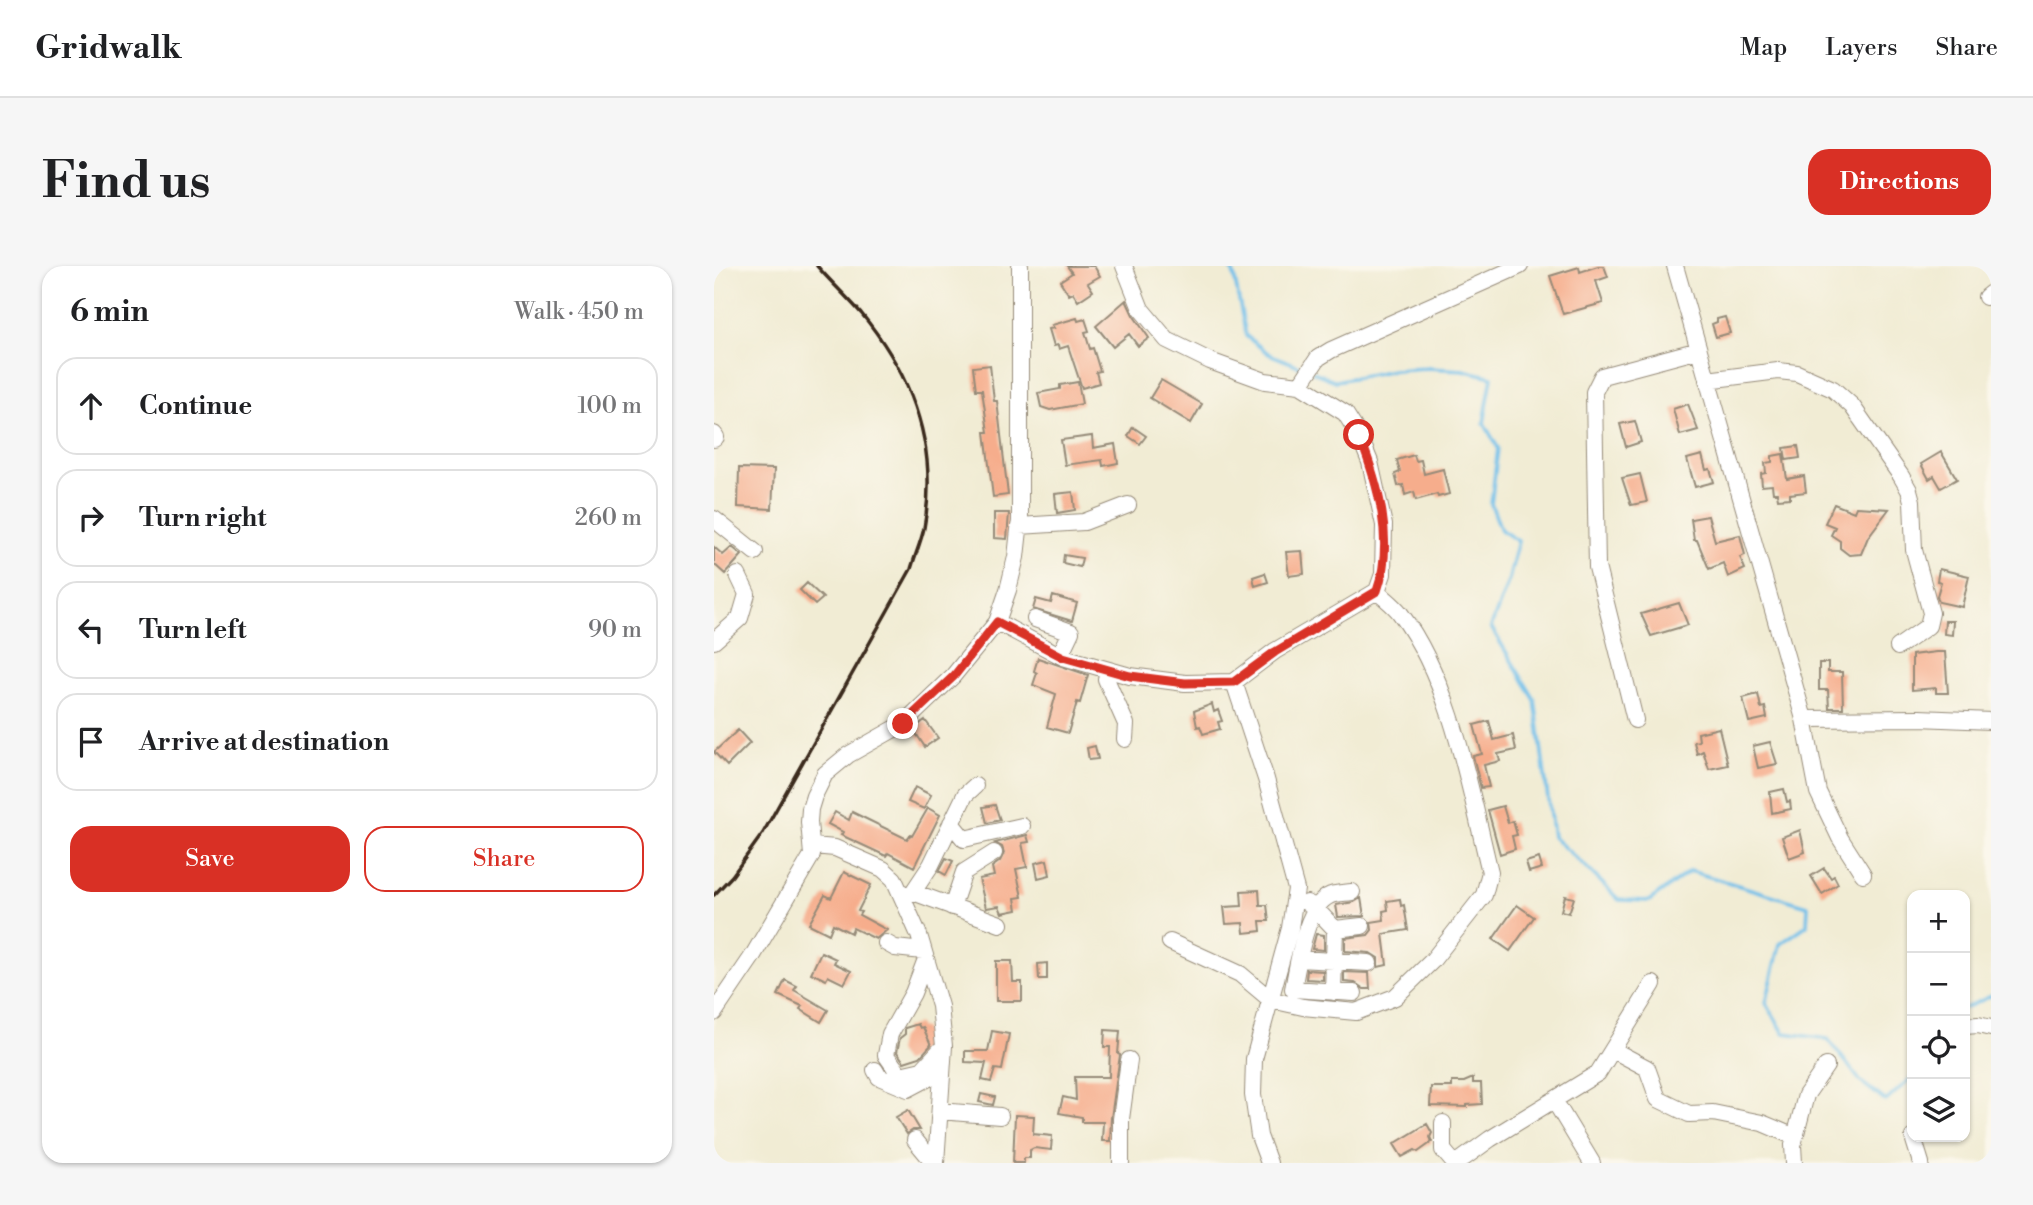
<!DOCTYPE html>
<html lang="en">
<head>
<meta charset="utf-8">
<style>
	:root { --surface:#fff; --page:#f6f6f6; --text:#202124; --muted:#757577; --line:#e0e0e0; --accent:#d93025 }
	body { margin:0; font-family:"Libre Bodoni",serif; background:var(--page); color:var(--text) }
	.controls { position:absolute; right:21px; bottom:21px; display:grid; overflow:hidden; border-radius:14px; box-shadow:0 2px 5px #0004 }
	.controls button { width:63px; height:63px; display:grid; place-items:center; padding:0; border:0; border-bottom:2px solid var(--line); background:var(--surface); color:var(--text); font:35px sans-serif }
	.stop { position:absolute; width:21px; height:21px; margin:-16px; border:5px solid #d93025; border-radius:50%; background:#fff }
	.stop.end { background:#d93025; border-color:#fff; box-shadow:0 2px 7px #0008 }
	.list { margin:0; padding:0; list-style:none }
	h2 { display:flex; justify-content:space-between; align-items:center; height:91px; margin:0; padding:0 28px; font-size:30px }
	h2 small { font-size:23px; font-weight:400; color:var(--muted) }
	.list li { display:grid; grid-template-columns:46px 1fr auto; gap:21px; align-items:center; box-sizing:border-box; height:98px; margin:0 14px 14px; padding:0 14px; border:2px solid var(--line); border-radius:21px }
	.list b { display:block; font-size:26px; white-space:nowrap }
	.list em { font-size:23px; font-style:normal; color:var(--muted) }
	.actions { display:flex; gap:14px; padding:21px 28px }
	.actions a { flex:1; padding:16px 0; border:2px solid var(--accent); border-radius:21px; text-align:center; font-size:24px; color:var(--accent) }
	.actions .main { background:var(--accent); color:#fff }
	.icon { flex:none; width:38px; height:38px; fill:none; stroke:currentColor; stroke-width:2; stroke-linecap:round; stroke-linejoin:round }
	.map { position:relative; flex:none; width:1277px; height:897px; overflow:hidden; border-radius:21px }
	header { display:flex; align-items:center; gap:42px; box-sizing:border-box; height:98px; padding:0 35px; background:var(--surface); border-bottom:2px solid var(--line) }
	header strong { font-size:33px }
	nav { display:flex; gap:38px; margin-inline-start:auto; font-size:24px }
	.intro { display:flex; align-items:center; justify-content:space-between; box-sizing:border-box; height:168px; padding:0 42px }
	h1 { margin:0; font-size:49px }
	.button { padding:18px 32px; border-radius:21px; background:var(--accent); color:#fff; font-size:24px; font-weight:700 }
	main { display:flex; gap:42px; padding:0 42px }
	aside { flex:1; background:var(--surface); border-radius:21px; box-shadow:0 2px 5px #0004 }
	.map>svg:first-child { display:block }
	.lines { fill:none; stroke-linecap:round; stroke-linejoin:round }
	.stream { stroke:#6fbfea; stroke-width:3.5 }
	.building { fill:#f6ad8c }
	.minor-casing { stroke:#968b79; stroke-width:18 }
	.minor { stroke:#fff; stroke-width:16 }
	.rail { stroke:#3b2a1e; stroke-width:3.5 }
	.route { stroke:#d93025; stroke-width:9 }
</style>
</head>
<body>
<header>
<strong>Gridwalk</strong>
<nav><a>Map</a><a>Layers</a><a>Share</a></nav>
</header>
<div class="intro"><h1>Find us</h1><a class="button">Directions</a></div>
<main>
<aside>
<h2>6 min<small>Walk · 450 m</small></h2>
<ul class="list">
<li><svg class="icon" aria-label="ahead" viewBox="0 0 24 24"><path d="M12 20V5M6 11l6-6 6 6"/></svg><div><b>Continue</b></div><em>100 m</em></li>
<li><svg class="icon" aria-label="right" viewBox="0 0 24 24"><path d="M7 20v-9h11M14 6l5 5-5 5"/></svg><div><b>Turn right</b></div><em>260 m</em></li>
<li><svg class="icon" aria-label="left" viewBox="0 0 24 24"><path d="M17 20v-9H6M10 6l-5 5 5 5"/></svg><div><b>Turn left</b></div><em>90 m</em></li>
<li><svg class="icon" aria-label="arrive" viewBox="0 0 24 24"><path d="M6 21V4h12l-3 4 3 4H6"/></svg><div><b>Arrive at destination</b></div></li>
</ul>
<div class="actions"><a class="main">Save</a><a>Share</a></div>
</aside>
<div class="map">
<svg width="1277" height="897" viewBox="0 0 1277 897">
	<rect width="100%" height="100%" fill="#fbf7ec"/>
	<filter id="ink" filterUnits="userSpaceOnUse"><feTurbulence type="fractalNoise" baseFrequency=".0143" numOctaves="2"/><feDisplacementMap in="SourceGraphic" scale="14" xChannelSelector="R" yChannelSelector="G"/><feConvolveMatrix kernelMatrix="1 2 1 2 8 2 1 2 1" color-interpolation-filters="sRGB"/></filter>
	<filter id="wash" filterUnits="userSpaceOnUse"><feTurbulence type="fractalNoise" baseFrequency=".00686" numOctaves="4" result="noise"/><feDisplacementMap in="SourceGraphic" scale="28" xChannelSelector="R" yChannelSelector="G"/><feGaussianBlur stdDeviation="1.57" result="paint"/><feColorMatrix in="noise" values="0 0 0 0 0 0 0 0 0 0 0 0 0 0 0 0 0 1.4 0 .05"/><feComposite in="paint" operator="in"/></filter>
	<g filter="url(#wash)">
		<rect width="100%" height="100%" fill="#f1ecd4"/>
		<g class="lines">
			<path class="stream" d="M516 0 520 9 532 70 555 88 592 103
				M599 106 622 115 679 104 714 102 749 104 778 111 770 157 784 182 777 238 787 264 804 275 795 313 777 361 821 434 839 571 874 603 905 634 935 635 976 605 1094 640 1093 659 1066 678 1052 737 1070 767 1114 773 1147 816 1172 835 1198 811
				M1251 742 1277 730"/>
		</g>
		<g id="blocks">
			<path class="building" d="M353 0H380L386 10 374 17 379 25 364 35 359 27 355 29 346 15 358 7Z
				M884 0H890L894 11 882 15 889 37 849 48 836 10 865 1 866 6Z
				M412 34 419 49 435 72 424 80 415 68 399 81 382 60Z
				M1011 51 1016 67 1002 71 998 58 1003 56V53Z
				M363 52 364 55 371 53 375 65 371 66 376 83 379 82 386 105 382 106 385 117 368 122 354 80 345 83 344 79 340 80 335 63 340 62 338 59Z
				M276 99 280 135H283L294 229 279 231 271 166H274L268 124H262L259 101Z
				M447 114 488 138 477 157 436 132Z
				M364 116 368 138 336 144 327 141 324 127 346 123V119Z
				M974 138 984 164 966 169 959 143Z
				M921 155 927 176 912 181 906 158Z
				M419 161 432 170 426 178 414 170Z
				M378 170 379 182 401 178 404 197 389 200 388 194 351 199 347 174Z
				M1084 180 1086 192 1072 194 1070 182Z
				M1227 186 1243 213 1227 222 1220 210 1215 213 1207 198Z
				M1069 188 1073 213 1090 210 1092 226 1076 228V232L1064 233 1063 227H1059L1058 219 1048 220 1047 208 1052 207 1051 197 1058 196V190Z
				M700 189 702 195 707 194 710 208 729 203 735 228 724 231 723 228 702 234 700 226 691 229 689 219 684 220 681 208 686 206 683 194Z
				M988 189 992 204 996 203 1000 216 981 221 973 193Z
				M25 202 60 203 58 243 24 241Z
				M926 208 933 236 917 239 908 212Z
				M359 226 361 244 343 247 341 228Z
				M1120 238 1140 246 1142 241 1175 243 1154 271 1147 288 1135 289 1126 282V275L1117 269 1121 261 1111 257Z
				M280 247H295L293 273 280 272Z
				M994 250 1001 275 1026 269 1031 289 1026 291 1031 303 1014 311 1009 297 995 303 983 274H980L977 253Z
				M0 281 9 289 18 281 28 289 11 308 0 298Z
				M588 285 590 308 575 310 572 286Z
				M350 289 368 292 366 301 349 297Z
				M1225 303 1255 310 1248 341 1225 336 1223 330 1227 316 1223 315Z
				M551 307 554 316 541 320 539 311Z
				M93 317 109 332 101 339 86 324Z
				M339 330 363 337 358 355 319 343 322 333 337 337Z
				M965 337 974 359 937 370 927 348Z
				M1231 355H1239L1238 369 1230 368Z
				M1222 386H1231L1234 427H1222V422L1198 424V389Z
				M324 392 374 409 366 437 363 436 354 467 333 461 342 428 319 419 323 407 320 405Z
				M1105 397H1114V406H1128L1129 442H1115L1114 424H1105Z
				M1044 428 1047 442 1051 441 1053 452 1035 456 1029 432Z
				M498 438 500 446 504 444 508 455 504 456 506 463 489 468 486 460 483 461 480 445Z
				M211 454 224 472 211 481 199 463Z
				M775 455 780 474 799 469 802 484 784 488 786 495 770 499 775 521 767 522 759 490 768 488 760 459Z
				M1005 462 1014 499 995 503 989 485 983 488 980 476 985 475 984 467Z
				M24 464 36 477 13 500 0 486Z
				M1056 476 1063 498 1044 502 1039 480Z
				M381 480 384 493 375 494 373 482Z
				M201 521 217 529 210 543 194 536Z
				M1070 523 1073 536 1076 535 1077 543 1058 547 1056 526Z
				M281 539 286 554 273 557 269 541Z
				M789 540 794 557 799 555 803 569 798 570 801 583 786 588 774 544Z
				M214 542 226 549 200 601 174 587 172 590 127 569 129 566 114 558 121 546 135 554 138 546 193 573 196 569 198 570Z
				M1086 564 1091 586 1075 592 1068 571Z
				M313 569 315 576 308 577 313 601 302 603 308 631 301 632 303 644 288 647 285 640 272 642 265 613 280 610 278 601 286 595 290 587 288 581 281 577Z
				M232 592 239 595 232 609 225 605Z
				M825 592 828 602 815 606 812 596Z
				M333 594 336 609 324 612 321 597Z
				M1110 602 1117 612 1120 610 1124 618 1108 628 1097 610Z
				M130 606 157 619 144 645 147 646 145 649 173 664 162 673 139 662 137 667 119 658 115 668 95 658 111 629 117 632Z
				M545 624 546 639H553L555 655H546L547 665 530 667 529 657 512 658 510 641 528 640 527 625Z
				M851 630 860 632 855 647 847 645Z
				M647 632 650 650 624 651 622 639 640 636Z
				M686 633 687 640 690 639 694 664 669 668 673 699 664 701V692L656 687 631 685V672L654 669 658 664 657 656 670 654 669 645 674 644 673 635Z
				M803 639 820 651 796 685 779 673Z
				M602 668 610 669V684L598 683Z
				M107 686 122 693 120 697 137 705 130 718 114 710 112 714 97 707Z
				M282 695H298L299 716H308V735H282Z
				M333 697V713H325L324 698Z
				M593 704 609 705V714L592 713Z
				M630 706 655 707 656 723H650L641 717 630 716Z
				M71 714 83 720 80 724 114 744 107 756 86 743 88 740 64 729Z
				M204 758 206 762 209 761 217 779 206 791 190 796 183 786 186 772 191 768V762Z
				M391 764 406 765 404 788 406 789 397 852 396 875H388L389 856H368V851L345 847 349 831 362 834 361 811H395L396 781H390Z
				M278 765 295 768 288 804 281 803 277 816 268 814 272 797 251 796V785H274Z
				M759 812V817H767L768 838 753 839V841L716 840 717 821H738V816H750Z
				M267 828 281 831 279 839 265 836Z
				M194 844 206 864H199L193 868 182 851Z
				M301 849 320 850 319 868 338 870 337 884 320 882 316 884V892H310V897H299Z
				M713 858 718 867 716 871 718 876 704 886 701 884 688 891 680 878Z"/>
		</g>
	</g>
	<g filter="url(#ink)">
		<use href="#blocks" fill-opacity="0" stroke="#968b79" stroke-width="2"/>
		<g class="lines">
			<defs>
				<path id="minor" d="M961 0 1090 453 1104 526 1126 572 1149 608
					M1272 31 1277 27
					M993 114 1064 105 1083 107 1119 123 1138 140 1187 210 1195 224 1198 235 1200 284 1217 347 1214 360 1184 381
					M586 119 604 92 617 84 806 0
					M0 168 2 171 0 173
					M0 253 41 286
					M305 260 370 256 414 239
					M321 353 357 366 346 389
					M283 356 349 391 416 410 471 417 520 416 561 385 663 325 669 308 670 259 656 196 645 169 631 147 586 119 551 115 496 95 453 74 427 43 410 0
					M0 375 26 352 33 328 24 309
					M395 404 392 413 412 458 411 473
					M520 416 552 513 582 623 576 662 540 793 539 829 545 870 555 897
					M1090 453 1205 452 1277 455
					M921 454 883 301 880 126 888 110 985 84
					M237 557 250 573 308 560
					M99 580 121 582 169 603 180 613 205 669 226 740 230 780 222 897
					M199 626 217 599 251 529 261 520
					M638 626C631 627 623 627 617 629 591 639 584 699 579 723L640 727
					M190 629 199 626 286 658
					M593 637 599 640 621 663 619 726
					M238 641 250 606 280 587
					M621 663 648 660
					M456 676 526 708 557 734 589 741 642 746 681 731 718 695 770 629 776 606C756 524 738 416 686 347 680 339 670 332 663 325
					M172 677 181 682 209 685
					M212 693 199 727 176 768 172 789 186 809 208 804 230 780
					M585 693 655 697
					M0 747 38 691 98 589 95 556 96 543 100 530 111 508 134 489 189 458 239 410 283 356 294 324 302 291 306 255V0
					M1251 760 1264 759 1277 762
					M899 784 933 802 944 833 975 848 999 847 1048 857 1081 871
					M161 804 165 811 194 823 228 805
					M840 834 878 897
					M226 845 286 850
					M729 857V884L740 897
					M1199 871 1207 897
					M201 874 220 897
					M407 897V853L415 794
					M743 897 776 873 884 807 939 718
					M1080 897 1079 879 1092 829 1112 800"/>
			</defs>
			<use href="#minor" class="minor-casing"/>
			<use href="#minor" class="minor"/>
			<path class="rail" d="M0 629 18 610 49 567 197 303C201 289 207 276 210 262 225 180 199 110 147 47 133 31 117 16 103 0"/>
		</g>
	</g>
	<g class="lines" filter="url(#ink)">
		<path class="route" d="M189 458 240 410 283 356 349 391 416 410 471 417 520 416 561 386 663 325C681 275 664 217 645 169"/>
	</g>
</svg>
<div class="controls">
<button>+</button>
<button>−</button>
<button><svg class="icon" aria-label="locate" viewBox="0 0 24 24"><circle cx="12" cy="12" r="6"/><path d="M12 2v4M12 18v4M2 12h4M18 12h4"/></svg></button>
<button><svg class="icon" aria-label="layers" viewBox="0 0 24 24"><path d="M12 4l9 5-9 5-9-5zM3 14l9 5 9-5"/></svg></button>
</div>
<div class="stop" style="left:645px;top:169px"></div>
<div class="stop end" style="left:189px;top:458px"></div>
</div>
</main>
</body>
</html>
